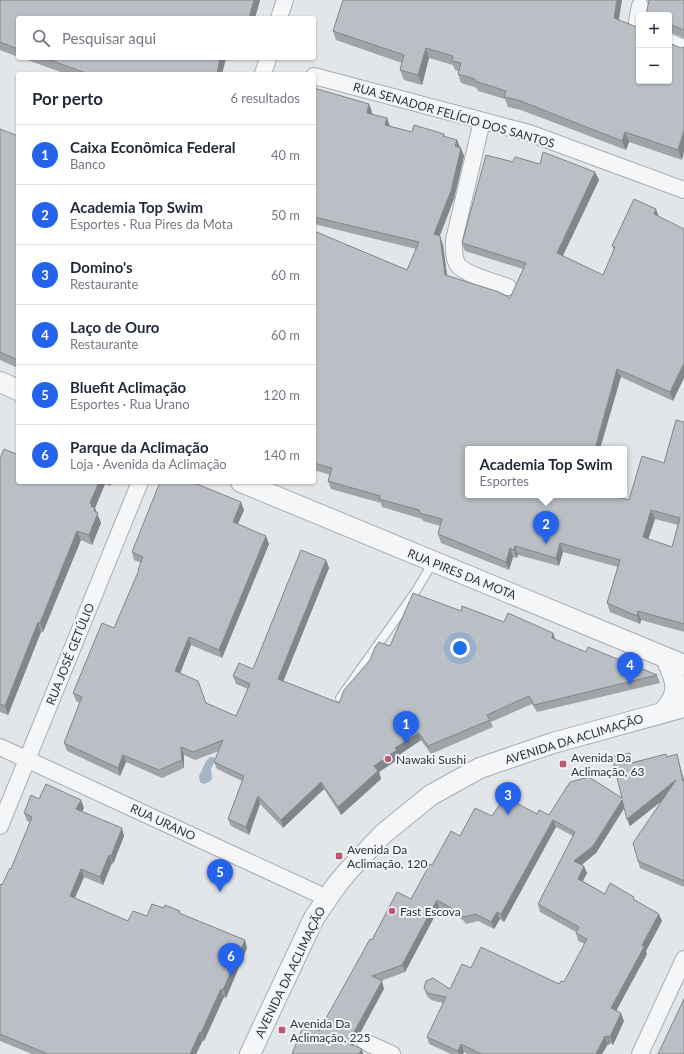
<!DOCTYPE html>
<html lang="pt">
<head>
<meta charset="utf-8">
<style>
	:root { --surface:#fff; --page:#f6f6f7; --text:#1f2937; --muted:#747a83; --line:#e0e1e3; --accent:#2563eb }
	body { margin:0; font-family:Lato,sans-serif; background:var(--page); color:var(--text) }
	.controls { position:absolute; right:12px; top:12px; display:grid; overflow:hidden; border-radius:4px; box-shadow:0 1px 3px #0004 }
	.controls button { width:36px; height:36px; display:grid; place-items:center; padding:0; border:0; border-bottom:1px solid var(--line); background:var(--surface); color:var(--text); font:20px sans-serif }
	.you { position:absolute; left:460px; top:648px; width:14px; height:14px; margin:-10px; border:3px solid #fff; border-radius:50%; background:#1a73e8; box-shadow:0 0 0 6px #1a73e833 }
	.badge { display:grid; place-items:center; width:26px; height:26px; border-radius:50%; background:var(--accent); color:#fff; font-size:13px; font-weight:700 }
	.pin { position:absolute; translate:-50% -33px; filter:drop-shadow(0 1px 2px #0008) }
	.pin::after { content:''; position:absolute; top:21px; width:14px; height:12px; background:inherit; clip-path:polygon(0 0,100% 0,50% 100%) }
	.popup { position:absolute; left:465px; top:446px; width:162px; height:52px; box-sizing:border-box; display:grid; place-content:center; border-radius:4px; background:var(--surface); filter:drop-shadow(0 1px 3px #0005); font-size:13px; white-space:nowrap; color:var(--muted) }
	.popup b { font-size:15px; color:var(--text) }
	.popup::after { content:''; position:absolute; left:50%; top:100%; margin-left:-8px; border:8px solid transparent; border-top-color:var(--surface) }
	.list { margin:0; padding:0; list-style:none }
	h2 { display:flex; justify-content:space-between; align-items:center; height:52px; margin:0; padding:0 16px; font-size:17px }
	h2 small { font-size:13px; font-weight:400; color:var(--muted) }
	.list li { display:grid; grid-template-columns:26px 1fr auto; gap:12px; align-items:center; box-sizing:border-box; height:60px; padding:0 16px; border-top:1px solid var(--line) }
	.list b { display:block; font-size:15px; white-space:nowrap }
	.list p { margin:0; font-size:13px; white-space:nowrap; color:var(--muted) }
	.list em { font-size:13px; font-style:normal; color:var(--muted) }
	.icon { flex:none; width:22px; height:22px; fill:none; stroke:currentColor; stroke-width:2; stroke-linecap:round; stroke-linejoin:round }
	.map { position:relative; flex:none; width:684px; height:1054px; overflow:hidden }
	.search { position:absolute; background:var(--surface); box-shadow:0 1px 3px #0004; left:16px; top:16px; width:300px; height:44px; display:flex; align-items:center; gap:10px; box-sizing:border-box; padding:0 14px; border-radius:4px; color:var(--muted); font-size:15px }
	.panel { position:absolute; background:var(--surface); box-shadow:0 1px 3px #0004; left:16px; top:72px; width:300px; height:412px; border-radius:4px }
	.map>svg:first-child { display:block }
	.water { fill:#a2b6c5 }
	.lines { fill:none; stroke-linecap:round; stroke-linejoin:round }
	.service-casing { stroke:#a8adb3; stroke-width:10 }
	.minor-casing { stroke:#a8adb3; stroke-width:18 }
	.tertiary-casing { stroke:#a8adb3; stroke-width:22 }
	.service { stroke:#f5f6f8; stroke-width:8 }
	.minor { stroke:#f5f6f8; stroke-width:16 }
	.tertiary { stroke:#f5f6f8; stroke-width:20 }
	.wall { fill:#a0a4a9; fill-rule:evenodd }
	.shaded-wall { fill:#82868a }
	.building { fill:#babfc5; stroke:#82868a; fill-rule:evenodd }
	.poi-dot { fill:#c0566f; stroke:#f2f4f7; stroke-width:1.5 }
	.labels { text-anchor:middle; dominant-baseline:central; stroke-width:4; stroke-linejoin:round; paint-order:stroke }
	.street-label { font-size:12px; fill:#2c353f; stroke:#f2f4f7 }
	.poi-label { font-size:12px; fill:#2c353f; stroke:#f2f4f7; text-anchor:start }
</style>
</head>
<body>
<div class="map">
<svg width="684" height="1054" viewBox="0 0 684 1054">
	<rect width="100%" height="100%" fill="#e2e6e9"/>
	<path class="water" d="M210 757H214L215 761 211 769 212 779 209 782 204 784 200 782 199 776 206 761Z"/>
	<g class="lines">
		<defs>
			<path id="service" d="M340 698 416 591 433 562"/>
			<path id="minor" d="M279 18 285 0
				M639 27 637 22 640 6
				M669 42 684 48
				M263 74 268 58
				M314 76 529 133 684 190
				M482 121 454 240C454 248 453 258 458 265 464 274 497 283 508 287
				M0 747 327 898
				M0 826 140 482
				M365 1042 392 1054
				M640 1054 684 959"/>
			<path id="tertiary" d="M0 382 18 390
				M241 482 684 665
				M663 712C682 692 676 681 666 658
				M250 1054 314 918 338 883 350 869 383 834 431 795 480 768 553 743 684 707"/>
		</defs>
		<use href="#service" class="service-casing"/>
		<use href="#minor" class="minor-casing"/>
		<use href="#tertiary" class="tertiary-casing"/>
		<use href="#service" class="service"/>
		<use href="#minor" class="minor"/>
		<use href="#tertiary" class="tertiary"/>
	</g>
	<path class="wall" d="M0 0H260L255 18H18V57L0 50Z
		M343 0H622L619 20 669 81 682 160 629 142 626 150 521 110 508 107 505 99 478 91 477 88 461 83 458 74V71L455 70 453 65 429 58 422 85 404 80 400 70 402 63 336 40 333 31Z
		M684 0V38L672 33H669V15Z
		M22 58H226L222 74H66Z
		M235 58H244L243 60Z
		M314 88 369 104 372 112V114L387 118 390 126 412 132 444 134 445 137 457 140 464 156 454 199 440 236 443 245 447 275 510 298 523 269 465 251 462 243 513 162 540 164 595 172 599 180 562 256 603 275 614 250 612 246 634 199 673 401 621 377 468 495 629 500 664 463 684 422V632L641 620 640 624 610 612 607 603 618 567 563 552 559 566 518 555 517 558 513 557 509 570 441 543 438 534 440 526 423 521 422 519 382 507 381 503 331 489 328 481 330 475 314 470V231L407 270 416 249 314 224ZM655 519 678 525 672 547 648 539Z
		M0 129 18 136V368L0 360Z
		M0 458 18 482H112L110 486 105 484 95 508 101 523 92 545 81 540 43 632H41L8 715 0 712Z
		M244 510 238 524 269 544 222 658 191 645 180 673 206 703 236 716 248 689 236 684 233 676 253 669 326 560 329 568 283 681 339 703 390 646 461 611 504 622 556 640 586 652 657 675 660 683 537 712 532 704 491 722 493 727 431 754 421 740 399 755 400 758 379 772 381 779 341 815 324 789 283 828 260 804 249 835 231 826 228 819 242 781 217 769 214 762 219 751 195 760 184 755V768L162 778 126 762 120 776 67 751 64 743 80 703 76 701 73 693 114 628 139 572 138 570 141 563 134 560 132 552Z
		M666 754 667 757 677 754 679 762 684 780V887L640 868 638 861 662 801 630 826 624 808 596 853 582 865 587 873 583 881 605 894 636 901 662 921 646 951 647 954 616 1010 624 1021 613 1045 610 1043 609 1045 608 1044 602 1054H468L464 1052 463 1054H451L429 1044 427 1037 443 1003 431 1000 427 996 424 988 450 989 471 968 559 984 564 982 585 944 578 941 576 933V932L540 912 538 904 573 836 556 827 504 922 500 919 494 929 478 921 466 924 463 920 439 908 405 972 381 981 384 989 319 1031 372 940 411 899 432 865 460 836 492 816 537 814 549 815 622 798 633 760V762Z
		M39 799 84 808 82 812 124 836 113 864 112 863 103 885 84 877 75 898 128 921 147 916 164 908 181 914 245 940 247 948 226 998 224 997 204 1041 203 1040 196 1054H32L0 1041V884L2 885 11 869 30 822 27 821 24 813Z"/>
	<path class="shaded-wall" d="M254 0H260L255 18H249Z
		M617 0H622L617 28 614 18Z
		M426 48 429 58 422 85 418 75Z
		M220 58H226L222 74H217Z
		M369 104 372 112 370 121 367 113Z
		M387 118 390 127 385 125Z
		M684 130V152L682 160 678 150Z
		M625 132 629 142 626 150 622 141Z
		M457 140 460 148 455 146Z
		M461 148 464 156 454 199 437 242 434 234Z
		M595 172 599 180 560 262 557 253Z
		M656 209 659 217 654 214Z
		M440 236 443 245 448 283 445 275Z
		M684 363V378L673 401 670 392Z
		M617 369 621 377 600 449H595Z
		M99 482H104L105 484 95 508 101 523 92 545 89 535 90 503Z
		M109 482H112L110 486Z
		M241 502 244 510 235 530 233 522Z
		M651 510 655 519 646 546 643 537Z
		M77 531 81 540 43 632 40 623Z
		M266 536 269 544 222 658 219 650Z
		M560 543 563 552 559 566 556 558Z
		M515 546 518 555 517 558 514 550Z
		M510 548 513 557 509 570 506 562Z
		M326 560 329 568 281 687 278 679Z
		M638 611 641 620 640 624 637 616Z
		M38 622 41 632 8 715 5 706Z
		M553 633 556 641 552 638Z
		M189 637 191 645 178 679 175 671Z
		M419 733 421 740 399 755 400 758 379 772 381 779 341 815 338 807 374 766 395 748Z
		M181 747 184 755V768L182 760Z
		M677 754 679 762 684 781V784Z
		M123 755 126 762 120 776 118 768Z
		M676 780 679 787 630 826 627 819Z
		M321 782 324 789 283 828 281 820Z
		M258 796 260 804 249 835 246 827Z
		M81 800 84 808 79 817 76 809Z
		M622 800 625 807 596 853 577 868 574 861Z
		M553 820 556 827 504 922 501 914Z
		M122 828 124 836 113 864 111 856Z
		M109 855 112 863 103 885 100 877Z
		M584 866 587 873 580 886 578 879Z
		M81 869 84 877 72 904 70 896Z
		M437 900 439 908 405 972 402 965Z
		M497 912 500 919 494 929 491 922Z
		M659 914 662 921 646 951 647 954 614 1015 611 1008 642 945Z
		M245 940 247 948 226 998 223 990Z
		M382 981 384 989 351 1050 348 1043Z
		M221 989 224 997 204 1041 201 1033Z
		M621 1013 624 1021 613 1045 610 1037Z
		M200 1032 203 1040 196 1054H190Z
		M605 1036 608 1044 602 1054H596Z
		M608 1036 610 1043 609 1045 607 1037Z
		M461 1044 464 1052 463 1054H459L458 1051Z
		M362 1049 363 1054H359Z"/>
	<path class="building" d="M0 0H254L249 18H18V49L0 42Z
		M343 0H617L614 18 639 28V81H669V43L681 48 684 47V130L678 150 625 132 622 141 518 100 504 97 506 91 475 81V79L458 74 461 63 452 61 453 56 426 48 418 75 400 70 404 55 333 31Z
		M649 0H684V30L669 24V15H646Z
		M44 58H220L217 74H89Z
		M314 88 369 104 367 113 387 118 385 125 412 132 414 125 444 134 443 136 457 140 455 146 461 148 451 191 434 234 440 236 445 275 499 292 510 298 526 263 462 243 486 155 513 162 515 157 540 164 543 152 595 172 557 253 603 275 615 247 612 246 634 199 656 209 654 214 684 229V363L670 392 617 369 595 449H468V495H610L629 500 642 456 664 463 676 420 684 422V624L638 611 637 616 607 603 620 560 560 543 556 558 515 546 514 550 510 548 506 562 438 534 442 519 420 513 419 510 379 499 380 496 328 481 332 468 314 463V231L407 270 419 242 314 217ZM651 510 680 518 672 547 643 537Z
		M0 129 18 136V360L0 352Z
		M4 449 16 454 18 450V482H99L90 503 92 504 91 506 95 508 94 511 98 513 89 535 77 531 40 623 38 622 5 706 0 704V458Z
		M160 482H192L241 502 233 522 266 536 219 650 189 637 175 671 198 681 206 703 236 716 250 684 233 676 239 663 253 669 301 550 326 560 278 679 339 703 344 690 370 660 375 647 379 642 390 646 413 593 461 611 462 606 504 622 508 613 553 633 552 638 586 652 588 647 657 675 534 705 529 696 487 715 490 720 428 746 419 733 395 748 397 750 374 766 378 771 338 807 321 782 281 820 258 796 246 827 228 819 244 776 214 762 223 740 193 752 181 747 182 760 159 770 123 755 118 768 64 743 82 697 73 693 102 623 114 628 139 570H138L143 557 132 552Z
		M630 753 632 763 666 754 667 757 677 754 683 781 684 780V881L638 861 633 843 676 780 627 819 622 800 593 846 574 861 584 866 578 879 605 894 610 883 634 897 633 899 659 914 642 945 644 947 611 1008 621 1013 610 1037 608 1036 607 1037 605 1036 596 1054H481L461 1044 458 1051 427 1037 446 997 428 993 424 988 426 981 433 978 450 989 462 964 471 968 481 947 559 984 561 981 564 982 587 939 576 933 579 927 538 904 575 832 553 820 501 914 497 912 491 922 476 914 463 917 460 913 437 900 402 965 372 976 382 981 348 1043 362 1049 359 1054H292L304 1024 319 1031 370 939 372 940 397 892 411 899 430 864 432 865 451 831 460 836 475 808 492 816 504 798 506 799 507 798 537 814 539 810 549 815 570 782 589 777 622 798 612 757Z
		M46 784 81 800 76 809 122 828 111 856 109 855 100 877 81 869 70 896 128 921 133 911 147 916 152 904 164 908 165 905 180 911 179 913 245 940 223 990 221 989 201 1033 200 1032 190 1054H48L0 1034V884L2 885 10 868 11 869 32 817 24 813 31 795 39 799Z
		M684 999V1054H658Z"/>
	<g class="poi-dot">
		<circle cx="388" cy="759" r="4"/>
		<rect x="559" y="760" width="8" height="8" rx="2"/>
		<rect x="335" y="852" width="8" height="8" rx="2"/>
		<circle cx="392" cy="911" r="4"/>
		<rect x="278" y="1026" width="8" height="8" rx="2"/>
	</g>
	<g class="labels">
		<g class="street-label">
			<text transform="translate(454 115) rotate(16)">RUA SENADOR FELÍCIO DOS SANTOS</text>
			<text transform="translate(462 574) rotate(22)">RUA PIRES DA MOTA</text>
			<text transform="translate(70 654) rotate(-68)">RUA JOSÉ GETÚLIO</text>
			<text transform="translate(574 739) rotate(-17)">AVENIDA DA ACLIMAÇÃO</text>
			<text transform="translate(163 822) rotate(25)">RUA URANO</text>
			<text transform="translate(290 972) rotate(-64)">AVENIDA DA ACLIMAÇÃO</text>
		</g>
		<g class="poi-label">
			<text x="571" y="757">Avenida Da<tspan x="571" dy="14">Aclimação, 63</tspan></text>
			<text x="396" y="759">Nawaki Sushi</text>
			<text x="347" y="849">Avenida Da<tspan x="347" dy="14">Aclimação, 120</tspan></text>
			<text x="400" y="911">Fast Escova</text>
			<text x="290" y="1023">Avenida Da<tspan x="290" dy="14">Aclimação, 225</tspan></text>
		</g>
	</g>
</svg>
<div class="controls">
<button>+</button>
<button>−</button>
</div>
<div class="you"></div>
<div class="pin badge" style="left:406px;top:744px">1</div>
<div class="pin badge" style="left:546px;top:544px">2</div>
<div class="popup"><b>Academia Top Swim</b>Esportes</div>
<div class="pin badge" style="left:508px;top:815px">3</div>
<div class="pin badge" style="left:630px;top:685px">4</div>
<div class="pin badge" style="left:220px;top:892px">5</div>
<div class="pin badge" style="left:231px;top:976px">6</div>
<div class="search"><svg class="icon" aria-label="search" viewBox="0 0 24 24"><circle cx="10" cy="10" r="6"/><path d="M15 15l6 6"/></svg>Pesquisar aqui</div>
<section class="panel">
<h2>Por perto<small>6 resultados</small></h2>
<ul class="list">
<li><span class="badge">1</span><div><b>Caixa Econômica Federal</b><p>Banco</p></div><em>40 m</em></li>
<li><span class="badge">2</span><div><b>Academia Top Swim</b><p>Esportes · Rua Pires da Mota</p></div><em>50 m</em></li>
<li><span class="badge">3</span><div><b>Domino's</b><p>Restaurante</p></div><em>60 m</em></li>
<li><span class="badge">4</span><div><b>Laço de Ouro</b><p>Restaurante</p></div><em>60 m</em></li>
<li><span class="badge">5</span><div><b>Bluefit Aclimação</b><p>Esportes · Rua Urano</p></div><em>120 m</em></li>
<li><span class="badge">6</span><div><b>Parque da Aclimação</b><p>Loja · Avenida da Aclimação</p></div><em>140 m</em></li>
</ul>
</section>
</div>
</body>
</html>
